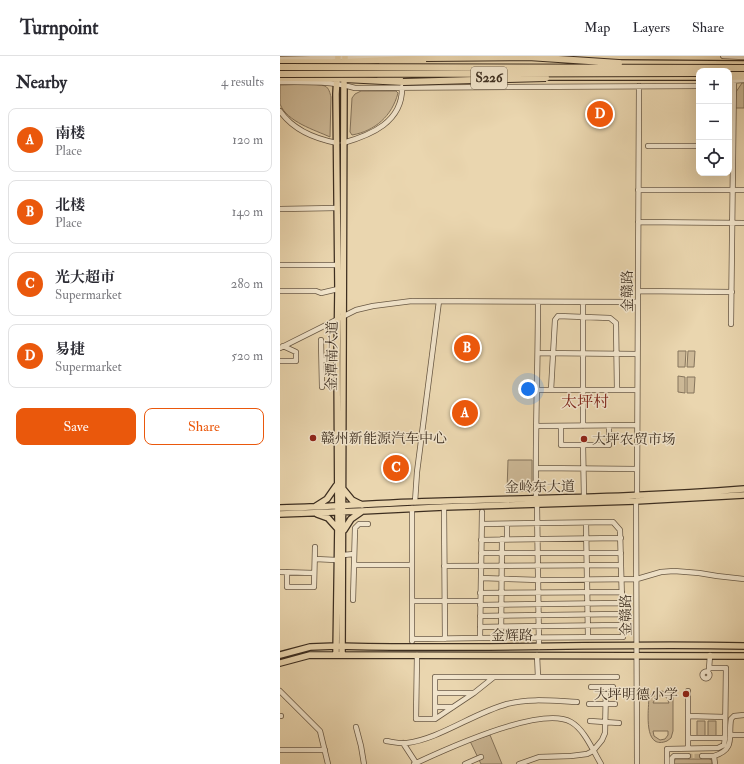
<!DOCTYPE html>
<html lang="en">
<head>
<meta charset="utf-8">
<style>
	:root { --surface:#fff; --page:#f2f2f3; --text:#2b2b33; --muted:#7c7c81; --line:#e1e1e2; --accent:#ea580c }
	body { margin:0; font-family:"IM FELL Double Pica","Noto Serif SC",serif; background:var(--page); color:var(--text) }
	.controls { position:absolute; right:12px; top:12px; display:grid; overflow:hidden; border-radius:8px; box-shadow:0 4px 16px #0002 }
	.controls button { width:36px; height:36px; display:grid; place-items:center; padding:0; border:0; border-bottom:1px solid var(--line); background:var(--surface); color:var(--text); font:20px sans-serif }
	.you { position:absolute; left:248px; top:333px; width:14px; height:14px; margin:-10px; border:3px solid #fff; border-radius:50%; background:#1a73e8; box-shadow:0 0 0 6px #1a73e833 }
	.badge { display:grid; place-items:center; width:26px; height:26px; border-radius:50%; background:var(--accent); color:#fff; font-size:13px; font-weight:700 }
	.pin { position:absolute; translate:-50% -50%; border:2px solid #fff; box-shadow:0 1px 4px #0006 }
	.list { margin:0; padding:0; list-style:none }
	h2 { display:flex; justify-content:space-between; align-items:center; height:52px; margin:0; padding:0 16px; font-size:17px }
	h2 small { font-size:13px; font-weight:400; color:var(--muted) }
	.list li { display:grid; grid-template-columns:26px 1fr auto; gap:12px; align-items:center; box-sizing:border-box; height:64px; margin:0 8px 8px; padding:0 8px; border:1px solid var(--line); border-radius:8px }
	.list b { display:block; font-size:15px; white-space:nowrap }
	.list p { margin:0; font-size:13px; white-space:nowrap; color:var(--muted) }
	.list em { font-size:13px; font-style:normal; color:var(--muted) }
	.actions { display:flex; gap:8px; padding:12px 16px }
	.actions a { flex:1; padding:9px 0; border:1px solid var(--accent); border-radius:8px; text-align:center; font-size:14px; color:var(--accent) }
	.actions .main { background:var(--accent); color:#fff }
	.icon { flex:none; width:22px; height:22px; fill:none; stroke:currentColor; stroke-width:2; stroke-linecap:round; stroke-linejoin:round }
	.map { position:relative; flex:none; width:464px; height:708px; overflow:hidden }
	header { display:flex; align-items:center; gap:24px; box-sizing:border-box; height:56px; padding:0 20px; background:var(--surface); border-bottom:1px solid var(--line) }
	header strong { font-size:19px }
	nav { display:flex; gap:22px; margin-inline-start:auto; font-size:14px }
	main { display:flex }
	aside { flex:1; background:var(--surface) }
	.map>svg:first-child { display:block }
	.green { fill:#cdb997; stroke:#85745c; fill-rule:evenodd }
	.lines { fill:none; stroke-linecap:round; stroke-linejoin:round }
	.minor-tunnel { stroke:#c7b492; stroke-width:4.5; stroke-dasharray:4.5 2; stroke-linecap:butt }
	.minor-casing { stroke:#685844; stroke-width:6 }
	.major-casing { stroke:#3d2e20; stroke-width:8 }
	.highway-casing { stroke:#3d2e20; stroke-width:8 }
	.minor { stroke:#f1e4cb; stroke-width:4.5 }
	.major { stroke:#ead6af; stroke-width:5.5 }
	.highway { stroke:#ead6af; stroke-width:6 }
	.highway-bridge-casing { stroke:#3d2e20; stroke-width:8; stroke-linecap:butt }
	.highway-bridge { stroke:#ead6af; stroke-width:6 }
	.poi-dot { fill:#8f2418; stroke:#f1e4cb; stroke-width:1.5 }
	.labels { text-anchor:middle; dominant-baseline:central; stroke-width:3; stroke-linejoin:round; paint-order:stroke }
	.shield { fill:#f1e4cb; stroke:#736553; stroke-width:1 }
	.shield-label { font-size:13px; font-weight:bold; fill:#3d2e20 }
	.street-label { font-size:14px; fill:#3d2e20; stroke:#f1e4cb }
	.poi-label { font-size:14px; fill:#3d2e20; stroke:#f1e4cb; text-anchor:start }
	.quarter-label { font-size:16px; fill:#7a1f14; stroke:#f1e4cb }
</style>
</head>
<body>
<header>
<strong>Turnpoint</strong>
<nav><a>Map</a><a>Layers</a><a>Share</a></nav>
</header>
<main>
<aside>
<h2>Nearby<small>4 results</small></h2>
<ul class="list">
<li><span class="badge">A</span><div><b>南楼</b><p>Place</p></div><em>120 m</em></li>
<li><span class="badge">B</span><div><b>北楼</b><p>Place</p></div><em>140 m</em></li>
<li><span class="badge">C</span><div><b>光大超市</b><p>Supermarket</p></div><em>280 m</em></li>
<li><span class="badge">D</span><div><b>易捷</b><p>Supermarket</p></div><em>520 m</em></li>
</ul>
<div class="actions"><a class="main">Save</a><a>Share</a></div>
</aside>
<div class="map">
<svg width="464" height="708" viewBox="0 0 464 708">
	<rect width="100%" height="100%" fill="#ead6af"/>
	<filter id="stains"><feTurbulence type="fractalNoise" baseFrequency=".005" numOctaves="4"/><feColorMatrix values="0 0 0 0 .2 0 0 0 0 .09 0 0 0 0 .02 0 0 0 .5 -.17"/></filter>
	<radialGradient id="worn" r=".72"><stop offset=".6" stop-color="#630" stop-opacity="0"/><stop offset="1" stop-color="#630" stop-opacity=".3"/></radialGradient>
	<path class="green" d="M462 27H464V52H455L456 36Z
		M0 29C9 29 38 27 45 30 49 32 50 37 51 41L50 81C35 74 7 66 0 48 0 43 0 35 0 29Z
		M81 35H116L118 37C112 60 95 75 72 79L70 76 72 42 75 38Z
		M398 295H406L405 311H398Z
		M408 295H415L414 311H407Z
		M398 320 405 321V337L398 336Z
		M407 321H415L414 337H407Z
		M228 404H252V435H227Z
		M390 632H393V675L391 682 387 685C362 695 369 652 369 639L382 635 390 638ZM383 639 387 642 389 647H373L376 641ZM373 675H388V679L385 683 380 684 374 680Z
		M417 665H425V680H417Z
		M428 665H436V680H428Z
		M210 679 222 708H201L190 685Z
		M395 703H429L432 704V708H394Z"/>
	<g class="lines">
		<path class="minor-tunnel" d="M408 700H422"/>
		<defs>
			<path id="minor" d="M443 0 464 1
				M0 3 124 0
				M449 25 464 24
				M0 26C25 26 50 25 75 32L419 30
				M0 55C13 74 36 83 57 87
				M63 87C91 79 123 66 122 31
				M368 90H419
				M358 134H464
				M0 153 57 152
				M358 166 464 167
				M0 209H58
				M0 235H36L41 237 58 233
				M358 235 452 236
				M303 246V370
				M451 268 454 21
				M41 284 42 331
				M0 292 76 254 93 250 132 245 358 246
				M258 297 357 298
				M42 304 57 303
				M0 305H16V296L3 290
				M257 334H357
				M271 334 275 264 278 260 330 262 336 267 337 334
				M257 370 357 369
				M281 370V389H329V370
				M303 389 304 442
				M256 412 357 413
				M357 440 359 30
				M256 442C255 377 258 312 258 246
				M356 445 357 708
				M135 446 137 416 159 245
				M257 449 259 591
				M164 451 165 583
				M306 467 308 581
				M227 483V468
				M201 484 341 482
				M201 497H341
				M63 499 74 498
				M35 503 56 504
				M74 509H132
				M164 510 341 509
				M0 516 34 517
				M7 516V531H34L35 491
				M201 522 259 524 357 523 381 516 394 515 419 517 437 520 464 523
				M200 537 342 536
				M73 544 75 472 79 468H88
				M132 545H200
				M200 549 342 547
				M200 560 342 558
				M200 571 343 569
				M200 582 202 456
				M221 582 222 483
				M132 583 200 582 343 581 340 474 333 466 202 468
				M132 585V452
				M137 599 136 663H155L194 637 214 621H337
				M257 599 258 621
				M429 613 430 599
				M422.5 619a3.5 3.5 0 1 1 7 0a3.5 3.5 0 1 1-7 0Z
				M311 631H333
				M0 635 40 675 48 708
				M408 635V692
				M155 637H193
				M309 648H335
				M155 651H173
				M0 660H1
				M408 660 445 661
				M155 663V621H214
				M310 665 339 667
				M76 671 81 690 84 708
				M450 679H464
				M408 682H445L446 612H430
				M106 685C113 686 120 688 127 687 159 683 194 657 227 648 249 642 274 645 297 646
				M123 687 136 707
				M0 694H45
				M422 700H434
				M134 708C164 694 261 649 291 666 305 674 313 695 321 708
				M185 708 201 701
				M239 708 259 701 291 700 307 698 313 695 322 684 325 677 326 631
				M387 708V693L438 692 444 689 445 682
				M392 708V702L394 700H408
				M435 708 434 700C456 693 448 681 451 663L454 660 464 659"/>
			<path id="major" d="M0 6H62
				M102 7H306
				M334 7 464 8
				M65 11V0
				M262 21H419
				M449 21H464
				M0 22 60 23
				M100 22H172
				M63 433 72 444 82 449
				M36 450 47 443 56 430
				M0 452C56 451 111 446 167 445 266 442 365 441 464 433
				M0 458 82 455 164 451 356 445 464 439
				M37 458 48 462 57 472
				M64 474 71 463 81 456
				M0 599 30 591 57 590C192 594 328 587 464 590
				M56 599 58 466 57 303 58 233 56 38 58 0
				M62 599 64 19
				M0 607 30 599 464 600"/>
			<path id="highway" d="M65 6 146 2
				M449 17H464
				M64 23 123 26"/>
		</defs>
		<use href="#minor" class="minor-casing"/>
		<use href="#major" class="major-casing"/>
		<use href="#highway" class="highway-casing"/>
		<use href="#minor" class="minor"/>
		<use href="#major" class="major"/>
		<use href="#highway" class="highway"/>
		<defs>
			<path id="highway-bridge" d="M146 2 248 1 339 7
				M0 11 464 12
				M0 18 419 17
				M123 26 266 22"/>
		</defs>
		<use href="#highway-bridge" class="highway-bridge-casing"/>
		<use href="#highway-bridge" class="highway-bridge"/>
	</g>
	<g class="poi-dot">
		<circle cx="33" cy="382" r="4"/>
		<circle cx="304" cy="383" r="4"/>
		<circle cx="406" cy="638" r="4"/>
	</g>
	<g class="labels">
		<rect class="shield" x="191" y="11" width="36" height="22" rx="3"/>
		<g class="shield-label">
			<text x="209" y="22">S226</text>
		</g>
		<g class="street-label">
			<text transform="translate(347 235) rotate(-90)">金赣路</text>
			<text transform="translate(52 300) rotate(-89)">金潭南大道</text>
			<text transform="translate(260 431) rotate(-1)">金岭东大道</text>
			<text transform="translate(346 559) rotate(-91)">金赣路</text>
			<text x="232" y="579">金辉路</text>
		</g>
		<g class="poi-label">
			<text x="41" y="382">赣州新能源汽车中心</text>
			<text x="312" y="383">大坪农贸市场</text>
			<text x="398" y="638" text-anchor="end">大坪明德小学</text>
		</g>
		<g class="quarter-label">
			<text x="305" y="346">太坪村</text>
		</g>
	</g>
	<rect width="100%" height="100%" filter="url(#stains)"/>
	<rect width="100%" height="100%" fill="url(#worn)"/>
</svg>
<div class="controls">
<button>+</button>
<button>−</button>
<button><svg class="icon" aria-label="locate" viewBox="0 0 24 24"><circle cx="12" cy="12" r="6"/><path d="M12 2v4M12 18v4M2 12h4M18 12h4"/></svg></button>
</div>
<div class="you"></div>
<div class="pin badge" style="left:185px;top:357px">A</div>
<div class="pin badge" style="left:187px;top:292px">B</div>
<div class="pin badge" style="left:116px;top:412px">C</div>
<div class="pin badge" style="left:320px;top:58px">D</div>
</div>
</main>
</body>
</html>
